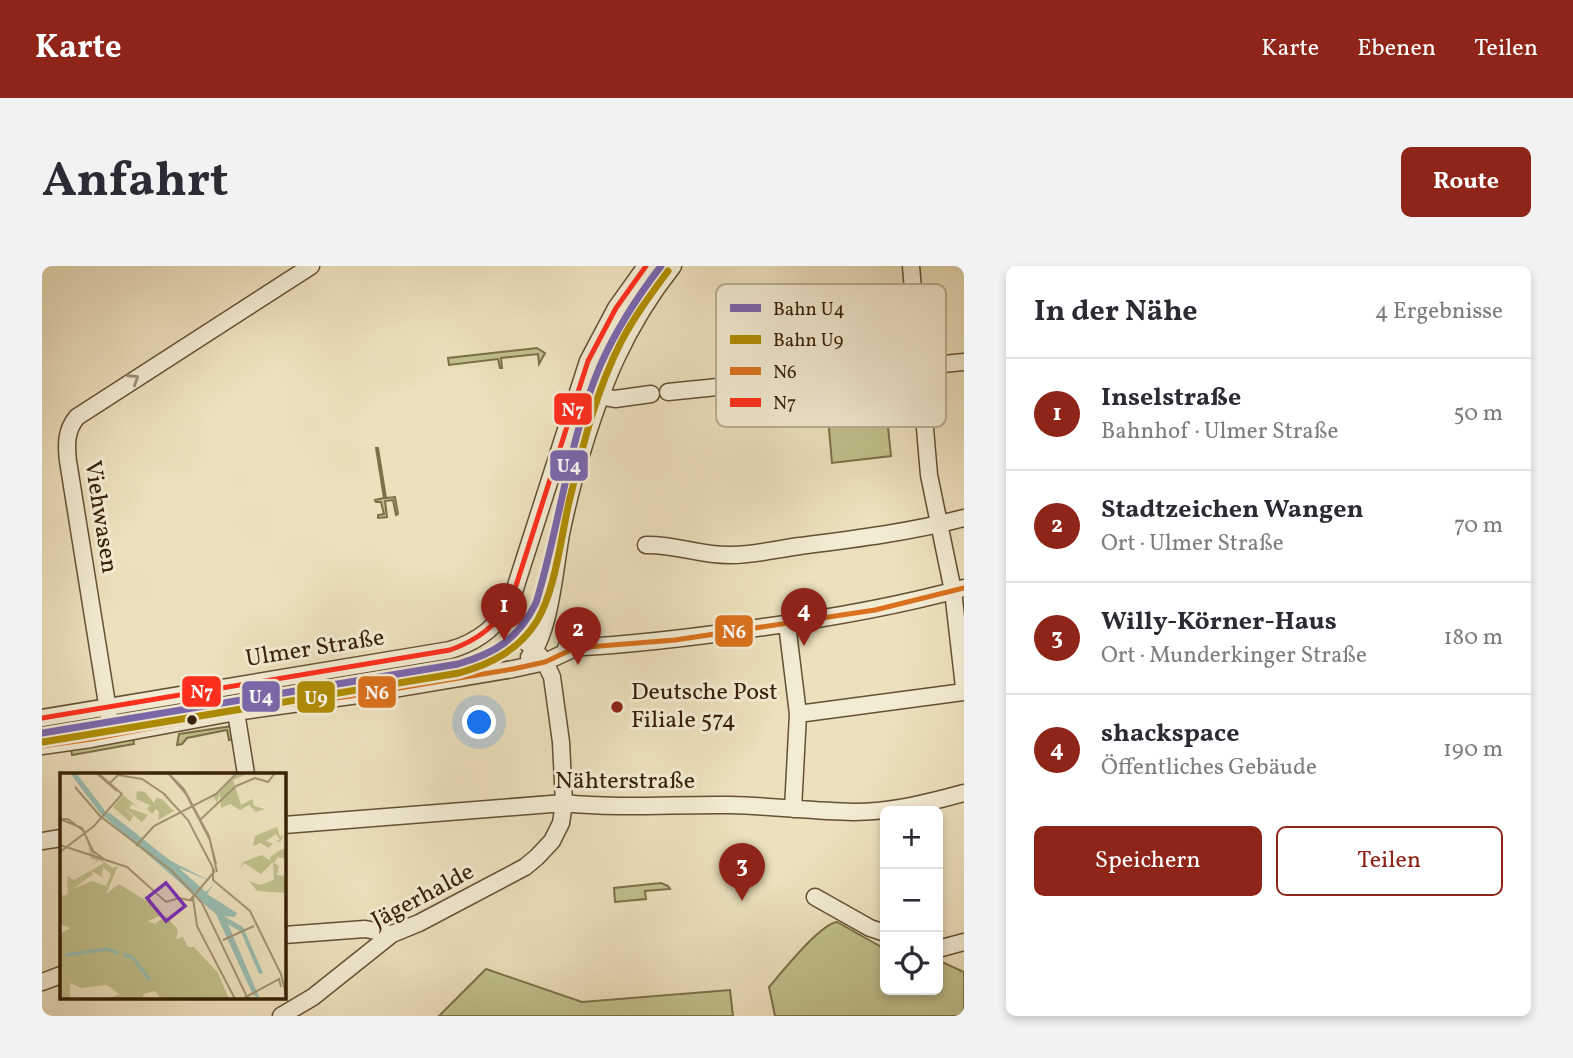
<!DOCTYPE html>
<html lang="de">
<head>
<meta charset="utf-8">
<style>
	:root { --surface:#fff; --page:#f2f2f3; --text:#2b2b33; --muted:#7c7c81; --line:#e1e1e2; --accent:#8f2418 }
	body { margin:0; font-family:Vollkorn,serif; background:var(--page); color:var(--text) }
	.controls { position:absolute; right:21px; bottom:21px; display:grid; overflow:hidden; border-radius:10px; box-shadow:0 4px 10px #0003 }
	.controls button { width:63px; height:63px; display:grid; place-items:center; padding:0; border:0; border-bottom:2px solid var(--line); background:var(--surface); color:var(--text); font:35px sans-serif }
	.you { position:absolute; left:438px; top:457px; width:24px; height:24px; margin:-18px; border:5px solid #fff; border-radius:50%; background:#1a73e8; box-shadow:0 0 0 10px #1a73e833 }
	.badge { display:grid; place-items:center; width:46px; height:46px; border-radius:50%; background:var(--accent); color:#fff; font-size:23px; font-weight:700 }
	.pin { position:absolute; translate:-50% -58px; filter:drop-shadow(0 2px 4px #0008) }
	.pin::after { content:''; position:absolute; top:37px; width:24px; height:21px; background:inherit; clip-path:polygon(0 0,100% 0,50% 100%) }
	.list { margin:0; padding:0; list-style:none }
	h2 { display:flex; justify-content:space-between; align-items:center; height:91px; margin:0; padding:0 28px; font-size:30px }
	h2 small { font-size:23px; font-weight:400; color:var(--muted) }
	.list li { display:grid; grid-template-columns:46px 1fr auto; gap:21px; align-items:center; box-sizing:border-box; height:112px; padding:0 28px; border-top:2px solid var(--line) }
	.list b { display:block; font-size:26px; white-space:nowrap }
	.list p { margin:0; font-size:23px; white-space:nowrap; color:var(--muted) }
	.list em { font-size:23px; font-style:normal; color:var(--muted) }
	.actions { display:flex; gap:14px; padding:21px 28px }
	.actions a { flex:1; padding:16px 0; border:2px solid var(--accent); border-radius:10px; text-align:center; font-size:24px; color:var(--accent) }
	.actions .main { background:var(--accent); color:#fff }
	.icon { flex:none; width:38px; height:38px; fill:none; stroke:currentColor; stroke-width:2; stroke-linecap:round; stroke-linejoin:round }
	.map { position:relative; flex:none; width:922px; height:750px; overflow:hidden; border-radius:10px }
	header { display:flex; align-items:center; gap:42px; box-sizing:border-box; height:98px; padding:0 35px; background:var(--accent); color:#fff }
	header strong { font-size:33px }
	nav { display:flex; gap:38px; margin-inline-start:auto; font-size:24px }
	.intro { display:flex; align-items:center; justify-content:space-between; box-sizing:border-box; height:168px; padding:0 42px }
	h1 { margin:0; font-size:49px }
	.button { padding:18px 32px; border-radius:10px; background:var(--accent); color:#fff; font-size:24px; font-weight:700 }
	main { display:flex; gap:42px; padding:0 42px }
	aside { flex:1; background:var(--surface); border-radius:10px; box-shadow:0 4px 10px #0003 }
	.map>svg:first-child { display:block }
	.green { fill:#c0c08c; stroke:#7b7048; stroke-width:2 }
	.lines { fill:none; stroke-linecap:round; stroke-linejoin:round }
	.minor-casing { stroke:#645033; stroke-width:19 }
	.minor { stroke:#f3ecd4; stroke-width:16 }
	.bus-1-casing { stroke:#f3ecd4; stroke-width:10 }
	.bus-2-casing { stroke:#f3ecd4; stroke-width:10 }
	.bus-1 { stroke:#db711d; stroke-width:5 }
	.bus-2 { stroke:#ff2e1d; stroke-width:5 }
	.rail-1-casing { stroke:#f3ecd4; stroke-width:12 }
	.rail-2-casing { stroke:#f3ecd4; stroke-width:12 }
	.rail-1 { stroke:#7a68ae; stroke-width:7 }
	.rail-2 { stroke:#af8d04; stroke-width:7 }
	.oneway { stroke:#9e9077 }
	.poi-dot { fill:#8f2418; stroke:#f3ecd4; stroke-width:2.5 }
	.bus-dot { fill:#362005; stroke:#f3ecd4; stroke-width:2.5 }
	.labels { text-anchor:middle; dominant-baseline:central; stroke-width:6; stroke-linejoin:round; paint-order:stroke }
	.street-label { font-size:24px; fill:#362005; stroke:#f3ecd4 }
	.poi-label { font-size:24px; fill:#362005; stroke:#f3ecd4; text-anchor:start }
	.inset-river { fill:none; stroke:#99bdb2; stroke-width:3.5 }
	.inset-road { fill:none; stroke:#a39473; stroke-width:2 }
	.view { fill:#7b2cbf; fill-opacity:0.15; stroke:#7b2cbf; stroke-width:3.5 }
	.inset-edge { fill:none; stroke:#362005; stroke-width:3.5 }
	.key { fill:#f3ecd4; stroke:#baaf96; stroke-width:2 }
	.key-label { font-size:19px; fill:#362005 }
	.line-badge { stroke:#f3ecd4; stroke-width:2.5 }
	.badge-label { font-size:19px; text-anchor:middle; font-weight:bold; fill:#fff }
</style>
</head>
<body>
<header>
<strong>Karte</strong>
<nav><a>Karte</a><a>Ebenen</a><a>Teilen</a></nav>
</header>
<div class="intro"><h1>Anfahrt</h1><a class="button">Route</a></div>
<main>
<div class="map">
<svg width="922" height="750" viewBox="0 0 922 750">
	<rect width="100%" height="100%" fill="#ece1bd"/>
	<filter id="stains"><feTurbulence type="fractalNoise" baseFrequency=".00286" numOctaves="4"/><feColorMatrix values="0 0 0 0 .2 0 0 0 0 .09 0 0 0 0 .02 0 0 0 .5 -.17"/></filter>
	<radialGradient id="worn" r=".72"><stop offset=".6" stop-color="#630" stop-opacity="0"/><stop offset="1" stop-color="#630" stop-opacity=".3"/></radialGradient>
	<path class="green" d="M495 82 503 87 497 98 496 88 459 92 460 102H458L456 93 407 99 406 92Z
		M841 112 849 190 790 197 783 118Z
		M334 182H336L344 232 353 231 356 248 354 249 351 234 343 235 345 251 336 252V249L342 248 339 236H334L333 234 342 232Z
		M191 460 192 473 187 474 185 464 145 472 140 478 135 479 137 468Z
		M91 472 92 478 30 489 29 483Z
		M619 617 626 620 628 623 603 625 604 633 573 636 572 622Z
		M795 656 843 683V724H896V694L922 706V750H733L727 721C740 706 778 658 795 656Z
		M444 703 540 736 688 724 691 750H397Z"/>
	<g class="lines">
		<defs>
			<path id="minor" d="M869 0 887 209 911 325 922 421
				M626 126 922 96
				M557 130 573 133 609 128
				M604 279C633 278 660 290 689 289 712 289 736 283 758 280 813 273 869 266 922 252
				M745 358 756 448 751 543
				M524 382C590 379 656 371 722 361 789 352 856 340 922 322
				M487 391C508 369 513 300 519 268 524 244 530 219 537 196 559 121 582 62 631 0
				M194 446 204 508
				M756 448 922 426
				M0 452 408 384C436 376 458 359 470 332L546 95 574 42 604 0
				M70 469 26 195C24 178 24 164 35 151L269 0
				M0 480 49 473 194 446 316 429 471 403 503 396 533 382
				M242 559 522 537C578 543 633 538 688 539 729 540 770 545 811 546 849 546 886 537 922 527
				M0 575 19 572
				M773 631 828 662 843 667
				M242 669 323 663 350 668
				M896 683 922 676
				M0 716 19 709
				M239 750 271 731 350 668 377 657 483 601 495 591 510 575 519 557 522 537 519 476 510 411 503 396 493 384 458 353"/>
		</defs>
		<use href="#minor" class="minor-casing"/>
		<use href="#minor" class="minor"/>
		<defs>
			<path id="bus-1" d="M0 480 49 473 194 446 316 429 471 403 503 396 533 382 633 374 833 344 922 322"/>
			<path id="bus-2" d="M0 452 408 384C436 374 456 359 470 332L546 95 574 42 604 0"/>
		</defs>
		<use href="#bus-1" class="bus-1-casing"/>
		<use href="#bus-2" class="bus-2-casing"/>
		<use href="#bus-1" class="bus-1"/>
		<use href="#bus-2" class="bus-2"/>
		<defs>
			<path id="rail-1" d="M0 467 416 398C454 387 476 373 494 337 518 259 526 176 558 100 574 64 595 31 619 0"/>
			<path id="rail-2" d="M1 476 417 407C449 398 477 384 495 355 514 323 519 269 528 232 541 179 554 125 579 76 592 51 609 28 626 5"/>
		</defs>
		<use href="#rail-1" class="rail-1-casing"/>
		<use href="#rail-2" class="rail-2-casing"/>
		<use href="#rail-1" class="rail-1"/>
		<use href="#rail-2" class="rail-2"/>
	</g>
	<defs><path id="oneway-chevron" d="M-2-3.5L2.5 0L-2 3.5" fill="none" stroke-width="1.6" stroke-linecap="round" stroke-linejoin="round" transform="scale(1.75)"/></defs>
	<use class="oneway" href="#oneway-chevron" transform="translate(92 113) rotate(-33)"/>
	<circle class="poi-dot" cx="575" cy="441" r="7"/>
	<circle class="bus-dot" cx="150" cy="454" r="6"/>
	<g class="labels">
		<g class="street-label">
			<text transform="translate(58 251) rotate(81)">Viehwasen</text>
			<text transform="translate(273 383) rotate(-9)">Ulmer Straße</text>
			<text x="583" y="516">Nähterstraße</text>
			<text transform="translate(381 631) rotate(-28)">Jägerhalde</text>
		</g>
		<g class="poi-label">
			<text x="589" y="427">Deutsche Post<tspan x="589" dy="28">Filiale 574</tspan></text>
		</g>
	</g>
	<g transform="translate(18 507)">
		<rect width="226" height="226" fill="#ece1bd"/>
		<path d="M179 0H189L173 7 181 32 192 26 194 33 205 36 196 39 189 32 180 37 170 31 161 35 160 20 157 30 154 24 146 30ZM77 18 85 19 94 30 96 25 102 26 114 38 98 47 99 39 96 36 92 41 87 36 90 32 76 26ZM63 22 78 34 72 31 69 35 88 42 82 49 63 34 73 43 70 49 53 34ZM217 54 220 64 224 62 220 69 215 68 220 67 216 61 206 68 213 71 208 75 201 70 193 73 195 63ZM26 62 35 82 53 95 58 93 46 121 59 111 98 135 102 142 88 148 95 151 106 143 118 157 116 166 123 164 128 174H134L158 200 169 226H101L95 218 83 221 84 226H49L59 221 47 212 21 215 10 210V226H0V161L10 155 0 151V116L3 123 8 121 7 103 14 107 44 90 39 87 32 92 37 87 31 86ZM43 94 51 101 46 113 32 108 13 116 33 101 30 97 42 104ZM222 76H226V86L218 84 214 90 219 93 217 102 226 103V120L197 118 189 108 200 112 214 107 213 89 201 101 184 90 179 98 183 89 202 82 211 88 210 84Z" fill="#c0c08c" fill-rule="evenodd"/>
		<path d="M10 0H16L42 36 105 85 152 109 119 95 146 119 154 111 147 121 177 140 175 144 164 143 183 154 203 200 199 201 181 159 168 151 200 226 193 222 156 141 40 40Z" fill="#99bdb2"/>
		<path class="inset-river" d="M14 0 43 38M48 41 74 61 70 62M74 61 113 92 152 133 151 126 155 134 151 135ZM63 181 72 184 90 207M6 182 47 176 58 180"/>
		<path class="inset-road" d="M36 0 57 18M108 0 124 16 149 63 157 99M108 0 126 21 150 67 156 91M50 10 58 2 82 6 106 22M15 14 40 43 112 98 142 130 188 226M103 20 128 47 154 97M0 46H8L25 59M0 46 22 55 33 78 44 86M140 47 176 13 195 5 208 9 215 0M0 72 67 94 106 129 119 125 134 128M76 73 94 53 156 21 177 0M0 79 34 53 62 21 38 0M153 96V107L190 138 221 201 226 222M133 125 137 153 175 226M130 127 155 98M163 167 194 153M184 225 219 206 221 214"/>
		<path class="view" d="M106 110 125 133 106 148 87 125Z"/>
		<rect width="226" height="226" class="inset-edge"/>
	</g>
	<rect x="674" y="18" width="230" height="143" rx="10" class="key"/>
	<rect x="688" y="38" width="31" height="8" fill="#7a68ae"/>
	<rect x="688" y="69" width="31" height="9" fill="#af8d04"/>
	<rect x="688" y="101" width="31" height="8" fill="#db711d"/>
	<rect x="688" y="132" width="31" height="9" fill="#ff2e1d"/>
	<g class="key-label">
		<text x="731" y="49">Bahn U4</text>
		<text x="731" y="80">Bahn U9</text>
		<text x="731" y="112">N6</text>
		<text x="731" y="143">N7</text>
	</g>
	<g class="line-badge">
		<rect x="511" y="126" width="40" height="34" rx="7" fill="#ff2e1d"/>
		<rect x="507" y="183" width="40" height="33" rx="7" fill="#7a68ae"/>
		<rect x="672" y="348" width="40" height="34" rx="7" fill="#db711d"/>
		<rect x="139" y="409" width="41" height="33" rx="7" fill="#ff2e1d"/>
		<rect x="315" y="409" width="40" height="34" rx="7" fill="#db711d"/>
		<rect x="199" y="414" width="40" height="33" rx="7" fill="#7a68ae"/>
		<rect x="254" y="414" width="40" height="34" rx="7" fill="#af8d04"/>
	</g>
	<g class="badge-label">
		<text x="531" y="150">N7</text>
		<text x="527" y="206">U4</text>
		<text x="692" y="372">N6</text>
		<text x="160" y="432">N7</text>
		<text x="335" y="433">N6</text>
		<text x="219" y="437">U4</text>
		<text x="274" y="438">U9</text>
	</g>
	<rect width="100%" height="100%" filter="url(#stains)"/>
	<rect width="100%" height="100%" fill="url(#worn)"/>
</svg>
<div class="controls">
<button>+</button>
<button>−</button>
<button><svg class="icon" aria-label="locate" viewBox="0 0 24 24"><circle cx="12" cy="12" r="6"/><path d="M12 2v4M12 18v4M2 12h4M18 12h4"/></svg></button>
</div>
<div class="you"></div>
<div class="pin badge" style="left:462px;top:375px">1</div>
<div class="pin badge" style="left:536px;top:399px">2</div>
<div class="pin badge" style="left:700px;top:635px">3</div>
<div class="pin badge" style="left:762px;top:380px">4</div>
</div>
<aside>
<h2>In der Nähe<small>4 Ergebnisse</small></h2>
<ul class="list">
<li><span class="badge">1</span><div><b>Inselstraße</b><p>Bahnhof · Ulmer Straße</p></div><em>50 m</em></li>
<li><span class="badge">2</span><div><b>Stadtzeichen Wangen</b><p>Ort · Ulmer Straße</p></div><em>70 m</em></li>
<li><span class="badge">3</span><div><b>Willy-Körner-Haus</b><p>Ort · Munderkinger Straße</p></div><em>180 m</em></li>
<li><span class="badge">4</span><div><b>shackspace</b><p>Öffentliches Gebäude</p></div><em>190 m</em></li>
</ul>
<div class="actions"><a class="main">Speichern</a><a>Teilen</a></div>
</aside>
</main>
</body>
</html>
